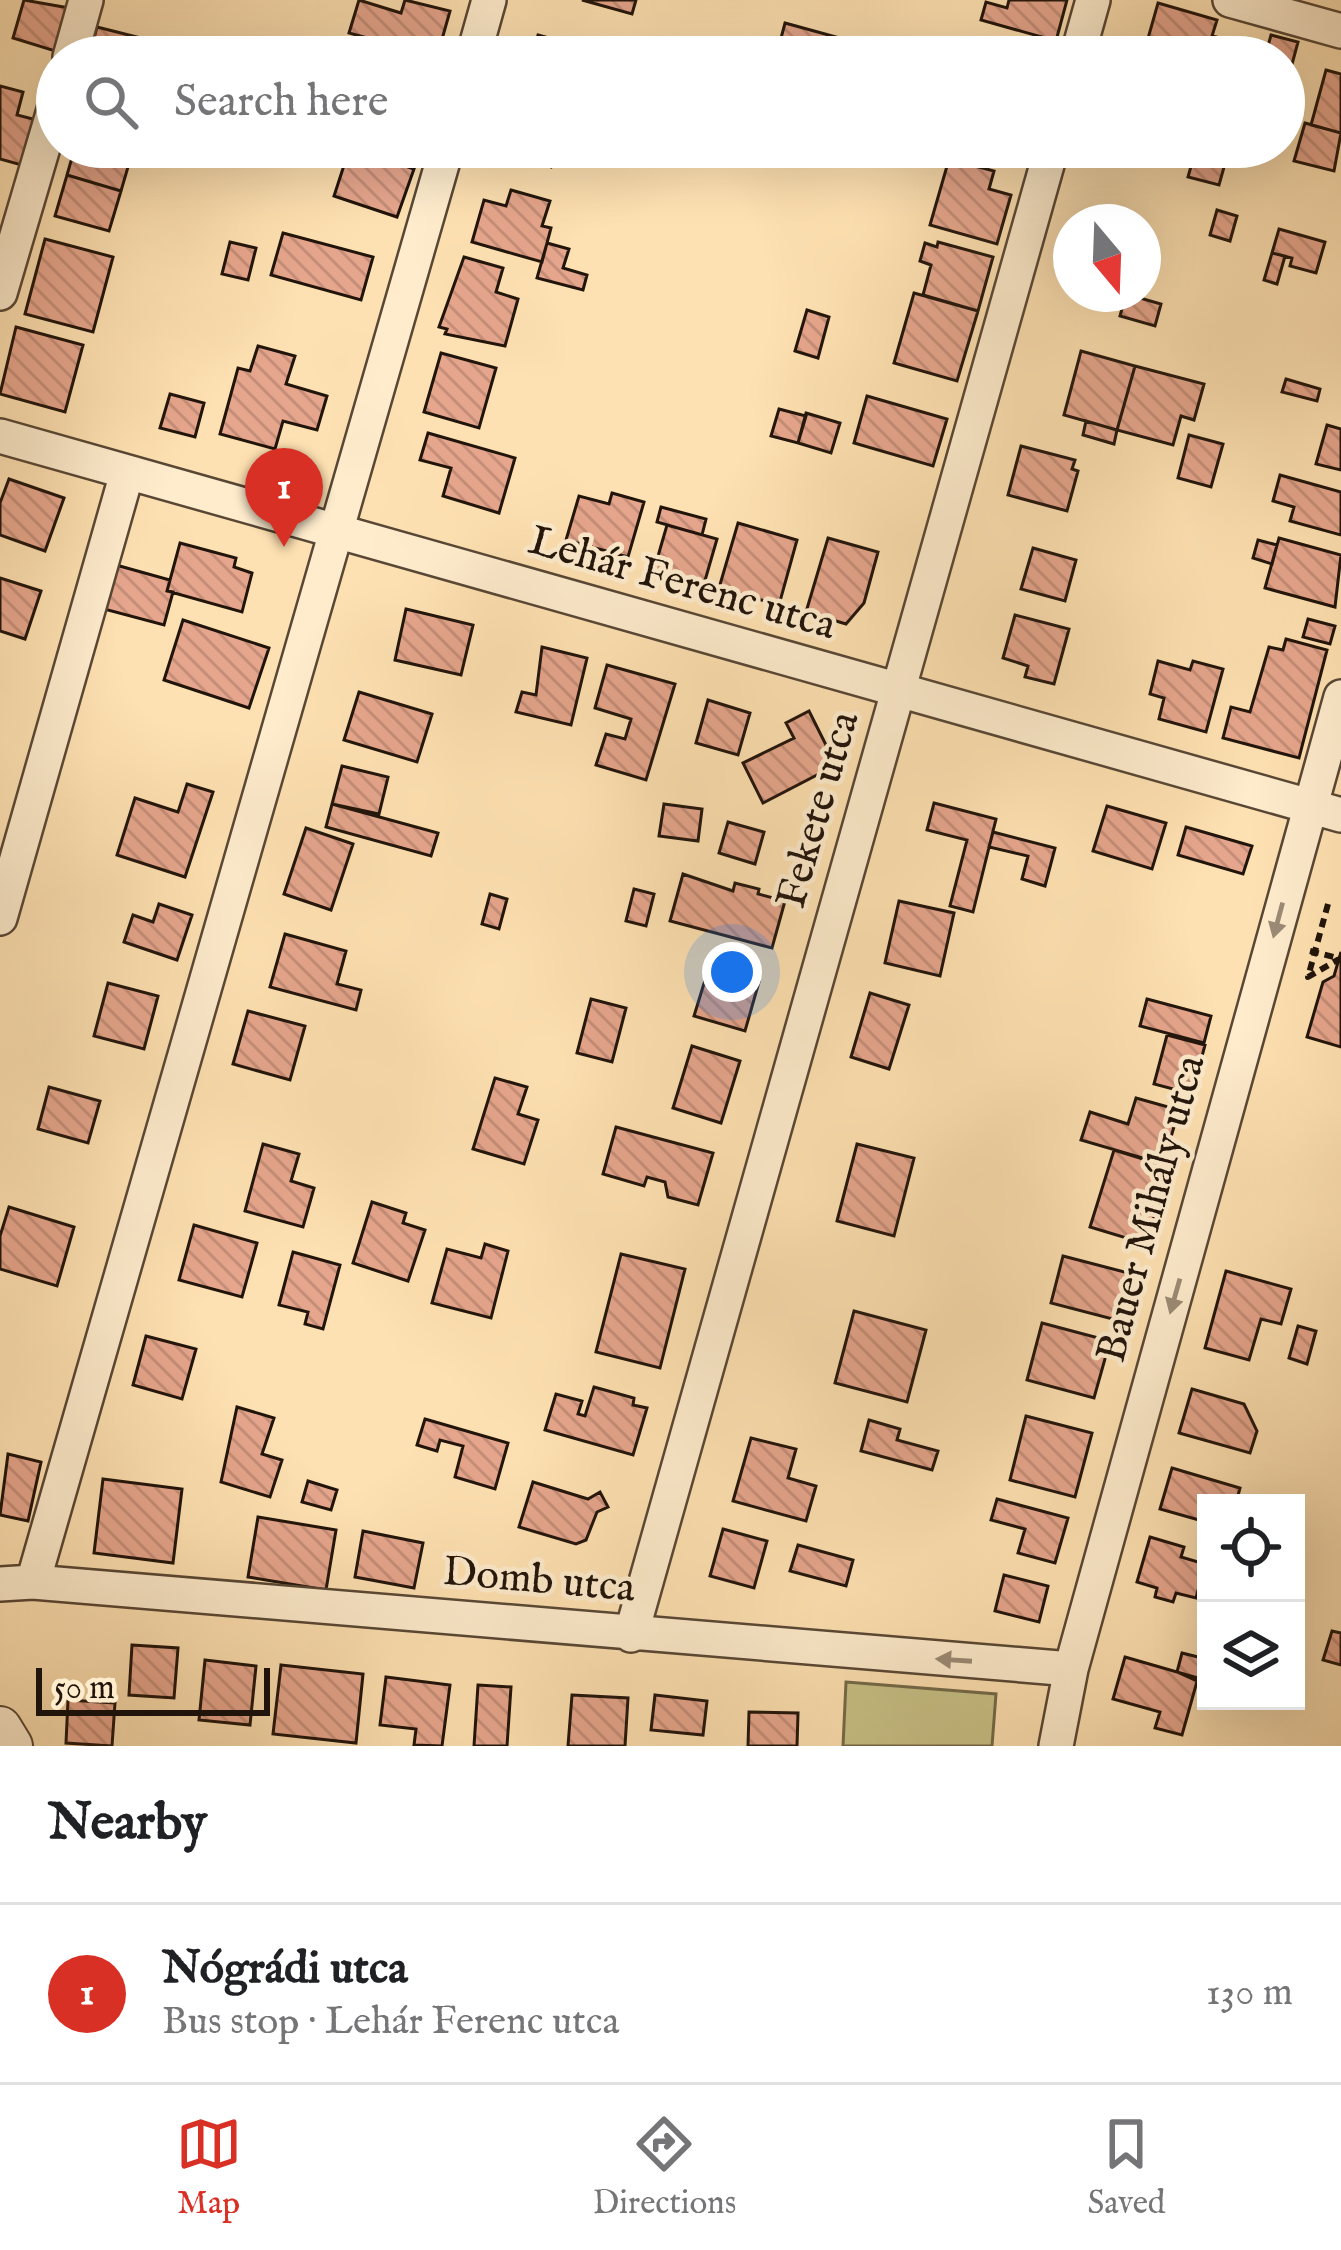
<!DOCTYPE html>
<html lang="en">
<head>
<meta charset="utf-8">
<style>
	:root { --surface:#fff; --page:#f2f2f2; --text:#202124; --muted:#757577; --line:#e0e0e0; --accent:#d93025 }
	body { margin:0; font-family:"IM FELL English",serif; background:var(--page); color:var(--text) }
	.controls { position:absolute; right:36px; bottom:36px; display:grid; overflow:hidden; border-radius:0px; box-shadow:0 12px 48px #0002 }
	.controls button { width:108px; height:108px; display:grid; place-items:center; padding:0; border:0; border-bottom:3px solid var(--line); background:var(--surface); color:var(--text); font:60px sans-serif }
	.compass { position:absolute; left:1053px; top:204px; width:108px; height:108px; border-radius:50%; background:var(--surface); box-shadow:0 12px 48px #0002; rotate:161deg }
	.scale { position:absolute; left:36px; bottom:30px; width:234px; box-sizing:border-box; padding-left:12px; border:6px solid #21140b; border-top:0; font-size:33px; line-height:42px; white-space:nowrap; color:#21140b; -webkit-text-stroke:9px #feeccd; paint-order:stroke }
	.you { position:absolute; left:732px; top:972px; width:42px; height:42px; margin:-30px; border:9px solid #fff; border-radius:50%; background:#1a73e8; box-shadow:0 0 0 18px #1a73e833 }
	.badge { display:grid; place-items:center; width:78px; height:78px; border-radius:50%; background:var(--accent); color:#fff; font-size:39px; font-weight:700 }
	.pin { position:absolute; translate:-50% -99px; filter:drop-shadow(0 3px 6px #0008) }
	.pin::after { content:''; position:absolute; top:63px; width:42px; height:36px; background:inherit; clip-path:polygon(0 0,100% 0,50% 100%) }
	.list { margin:0; padding:0; list-style:none }
	h2 { display:flex; justify-content:space-between; align-items:center; height:156px; margin:0; padding:0 48px; font-size:51px }
	h2 small { font-size:39px; font-weight:400; color:var(--muted) }
	.list li { display:grid; grid-template-columns:78px 1fr auto; gap:36px; align-items:center; box-sizing:border-box; height:180px; padding:0 48px; border-top:3px solid var(--line) }
	.list b { display:block; font-size:45px; white-space:nowrap }
	.list p { margin:0; font-size:39px; white-space:nowrap; color:var(--muted) }
	.list em { font-size:39px; font-style:normal; color:var(--muted) }
	.icon { flex:none; width:66px; height:66px; fill:none; stroke:currentColor; stroke-width:2; stroke-linecap:round; stroke-linejoin:round }
	.map { position:relative; flex:none; width:1341px; height:1746px; overflow:hidden }
	.search { position:absolute; background:var(--surface); box-shadow:0 12px 48px #0002; left:36px; right:36px; top:36px; height:132px; display:flex; align-items:center; gap:30px; box-sizing:border-box; padding:0 42px; border-radius:66px; color:var(--muted); font-size:45px }
	.sheet { height:336px; background:var(--surface) }
	nav { display:flex; justify-content:space-around; align-items:center; box-sizing:border-box; height:168px; border-top:3px solid var(--line); background:var(--surface); font-size:33px; color:var(--muted) }
	nav a { display:grid; justify-items:center; gap:6px }
	nav .on { color:var(--accent) }
	.map>svg:first-child { display:block }
	.pitch { fill:#c8c187; stroke:#746a49; stroke-width:3 }
	.building { fill:url(#building-back-hatch); stroke:#21140b; stroke-width:3 }
	.lines { fill:none; stroke-linecap:round; stroke-linejoin:round }
	.minor-casing { stroke:#584735; stroke-width:38 }
	.tertiary-casing { stroke:#584735; stroke-width:46 }
	.path { stroke:#21140b; stroke-width:6; stroke-dasharray:9 6; stroke-linecap:butt }
	.minor { stroke:#feeccd; stroke-width:33 }
	.tertiary { stroke:#feeccd; stroke-width:42 }
	.oneway { fill:#9b8b76 }
	.labels { text-anchor:middle; dominant-baseline:central; stroke-width:9; stroke-linejoin:round; paint-order:stroke }
	.street-label { font-size:42px; fill:#21140b; stroke:#feeccd }
</style>
</head>
<body>
<div class="map">
<svg width="1341" height="1746" viewBox="0 0 1341 1746">
	<defs>
		<pattern id="building-back-hatch" width="6" height="6" patternUnits="userSpaceOnUse" patternTransform="scale(3)"><rect width="6" height="6" fill="#e6a68d"/><path d="M-1 5l2 2M0 0l6 6M5-1l2 2" fill="none" stroke="#c58e78"/></pattern>
	</defs>
	<rect width="100%" height="100%" fill="#fee1b2"/>
	<filter id="stains"><feTurbulence type="fractalNoise" baseFrequency=".00167" numOctaves="4"/><feColorMatrix values="0 0 0 0 .2 0 0 0 0 .09 0 0 0 0 .02 0 0 0 .5 -.17"/></filter>
	<radialGradient id="worn" r=".72"><stop offset=".6" stop-color="#630" stop-opacity="0"/><stop offset="1" stop-color="#630" stop-opacity=".3"/></radialGradient>
	<path class="pitch" d="M846 1682 996 1694 992 1746H843Z"/>
	<path class="building" d="M24 0 69 8 55 51 13 38Z
		M359 0 401 13 405 0 450 11 437 57 349 33Z
		M582 0H636L632 14Z
		M1009 0H1067L1056 41 981 20 986 2 1007 8Z
		M1158 3 1217 20 1212 36 1225 39 1220 57 1143 56Z
		M785 23 858 43 854 57H776Z
		M97 27 177 47 175 57H89Z
		M538 35 582 47 579 57H532Z
		M1271 35 1298 42 1284 94V57H1265Z
		M1326 70 1341 74V133L1311 125Z
		M0 86 23 92 17 115 37 120 25 166 0 159Z
		M1305 123 1341 133 1334 171 1294 161Z
		M75 147 133 150 121 191 67 175Z
		M350 147 414 169 397 217 334 196Z
		M499 147H557L551 167 497 152Z
		M1195 152 1226 160 1219 185 1188 177Z
		M949 159 994 171 989 189 1011 195 997 244 930 225Z
		M67 175 121 191 109 231 55 216Z
		M511 190 550 201 542 226 551 228 542 262 472 242 484 200 506 206Z
		M1217 210 1237 216 1230 241 1210 235Z
		M1279 229 1325 242 1316 273 1290 266 1292 258 1272 253Z
		M283 233 373 257 361 300 271 275Z
		M45 239 113 257 93 332 25 314Z
		M230 242 256 248 248 280 222 274Z
		M938 242 993 257 978 311 923 295 931 265 920 261 925 243 937 247Z
		M547 243 569 249 563 268 587 275 583 290 537 278Z
		M1272 253 1285 256 1277 284 1264 280Z
		M464 257 503 268 496 292 518 299 505 346 445 334 447 329 439 327Z
		M914 293 978 311 957 381 894 363Z
		M1126 294 1161 304 1155 326 1120 316Z
		M807 310 829 317 818 358 795 351Z
		M16 327 83 345 65 412 0 394Z
		M258 346 295 356 286 384 327 396 317 430 283 421 275 449 220 434 238 368 250 371Z
		M1081 351 1135 366 1117 430 1064 415Z
		M441 353 496 368 479 428 424 412Z
		M1135 366 1204 384 1194 420 1181 416 1173 445 1117 430Z
		M1286 379 1320 389 1317 401 1282 392Z
		M170 394 204 403 195 437 160 428Z
		M867 396 947 419 933 466 854 443Z
		M779 409 806 416 798 443 771 436Z
		M806 413 840 423 831 453 798 443Z
		M1086 421 1117 430 1114 444 1083 435Z
		M1327 425 1341 429V470L1316 464Z
		M428 433 515 458 499 513 443 496 451 468 420 460Z
		M1189 435 1223 444 1211 487 1178 478Z
		M1021 446 1075 460 1072 469 1078 471 1067 511 1008 495Z
		M1280 475 1341 492V535L1290 521 1294 507 1273 501Z
		M9 479 64 498 45 551 0 535V503Z
		M612 493 644 502 628 557 566 540 579 496 609 504Z
		M661 507 706 519 702 535 657 522Z
		M738 523 797 540 779 605 719 588Z
		M667 525 717 539 704 584 654 570Z
		M828 538 878 552 864 603 846 624 806 612Z
		M1279 538 1341 555 1335 607 1265 588Z
		M1258 540 1277 545 1272 564 1253 558Z
		M180 543 236 558 234 567 252 573 242 612 167 591Z
		M1033 548 1076 560 1065 601 1021 589Z
		M116 565 170 580 167 591 173 592 164 625 104 609Z
		M0 578 41 591 25 639 0 631Z
		M406 609 473 625 461 675 395 660Z
		M1015 615 1069 629 1054 684 1025 677 1028 666 1003 658Z
		M1308 619 1335 626 1330 644 1303 637Z
		M183 620 269 648 249 708 164 680Z
		M1286 639 1327 650 1299 758 1223 738 1231 707 1250 712 1269 647 1283 650Z
		M542 647 587 658 571 725 516 712 522 692 536 695Z
		M1158 661 1190 670 1193 661 1223 669 1206 732 1159 719 1164 698 1150 694Z
		M607 665 675 684 646 780 596 765 606 734 625 739 631 719 595 708Z
		M359 692 432 714 417 762 344 740Z
		M708 700 750 713 738 755 696 743Z
		M809 711 836 765 763 803 743 763 794 738 786 723Z
		M342 766 388 777 379 814 332 804Z
		M187 784 213 792 185 877 117 855 135 798 178 812Z
		M934 803 996 819 973 912 950 906 967 840 927 830Z
		M332 804 438 833 431 856 326 827Z
		M664 804 702 809 698 841 659 836Z
		M1107 806 1166 823 1152 869 1093 851Z
		M728 822 764 832 755 864 719 853Z
		M1186 827 1252 846 1243 874 1178 855Z
		M306 828 353 844 331 910 284 894Z
		M993 832 1055 848 1045 886 1022 879 1028 856 989 847Z
		M683 874 733 891 735 883 759 889 758 894 785 901 772 948 670 921Z
		M634 889 654 894 646 926 626 921Z
		M490 894 507 899 499 929 482 924Z
		M899 901 954 913 940 976 885 963Z
		M159 904 192 915 177 960 124 942 133 915 153 922Z
		M285 934 346 951 337 984 361 990 356 1010 270 987Z
		M1341 952V1047L1307 1037 1323 982 1334 976Z
		M709 967 759 982 745 1031 694 1016Z
		M108 983 158 996 144 1049 94 1036Z
		M870 993 909 1005 889 1069 851 1057Z
		M591 999 626 1008 612 1062 577 1053Z
		M1147 999 1211 1016 1204 1043 1140 1026Z
		M248 1011 305 1026 290 1080 233 1064Z
		M1167 1035 1205 1045 1192 1094 1154 1084Z
		M692 1046 740 1061 721 1123 673 1108Z
		M495 1078 527 1087 518 1114 538 1120 524 1164 473 1149Z
		M49 1087 100 1101 88 1143 38 1129Z
		M1136 1098 1179 1110 1163 1164 1081 1140 1090 1112 1128 1124Z
		M616 1127 713 1153 698 1205 668 1197 665 1182 647 1177 644 1186 603 1174Z
		M263 1144 299 1154 291 1181 314 1188 303 1227 245 1211Z
		M857 1144 914 1158 894 1236 837 1221Z
		M1114 1150 1169 1167 1146 1244 1090 1227Z
		M372 1202 406 1213 403 1223 425 1230 408 1281 353 1263Z
		M9 1207 74 1227 57 1286 0 1269V1236Z
		M194 1225 257 1243 242 1297 179 1280Z
		M485 1244 508 1251 491 1318 432 1303 447 1249 481 1258Z
		M293 1252 340 1265 323 1329 305 1324 308 1312 279 1305Z
		M621 1254 685 1269 660 1368 596 1352Z
		M1063 1256 1136 1275 1124 1322 1051 1303Z
		M1226 1271 1291 1289 1281 1324 1261 1319 1249 1360 1205 1348Z
		M854 1311 926 1330 907 1402 835 1383Z
		M1042 1323 1110 1341 1094 1398 1027 1380Z
		M1298 1326 1316 1331 1307 1364 1289 1358Z
		M146 1336 196 1349 182 1399 133 1385Z
		M594 1387 634 1398 633 1405 647 1408 633 1455 545 1430 556 1394 582 1401 578 1414 585 1416Z
		M1192 1389 1244 1404 1257 1431 1250 1453 1179 1433Z
		M237 1407 274 1418 262 1454 282 1460 270 1497 221 1482Z
		M1026 1416 1092 1433 1075 1497 1010 1480Z
		M425 1419 508 1443 495 1489 455 1477 463 1446 440 1440 437 1451 417 1445Z
		M869 1420 900 1429 897 1440 938 1451 932 1470 861 1451Z
		M751 1438 796 1449 788 1478 816 1486 806 1521 733 1501Z
		M8 1454 41 1462 28 1521 0 1515Z
		M1172 1468 1240 1488 1236 1503H1206V1522L1160 1509Z
		M103 1479 182 1489 173 1563 94 1553Z
		M308 1481 337 1490 331 1510 302 1502Z
		M533 1482 588 1499 600 1492 608 1507 597 1512 586 1540 576 1544 519 1527Z
		M997 1499 1068 1518 1055 1563 1018 1553 1025 1529 991 1520Z
		M258 1517 336 1530 326 1590 248 1577Z
		M723 1529 767 1541 754 1588 710 1576Z
		M363 1531 423 1543 414 1588 355 1577Z
		M1150 1537 1184 1547 1181 1557 1205 1564 1196 1598 1176 1593 1173 1602 1155 1597 1157 1588 1137 1582Z
		M798 1545 853 1560 846 1586 790 1571Z
		M1004 1575 1048 1586 1039 1622 995 1611Z
		M1332 1631 1341 1633V1665L1323 1660Z
		M132 1645 178 1648 174 1698 129 1695Z
		M1182 1653 1206 1659V1685L1177 1672Z
		M1125 1657 1198 1678 1182 1735 1155 1728 1160 1712 1113 1699Z
		M205 1660 256 1666 250 1725 199 1720Z
		M281 1665 363 1674 356 1743 273 1734Z
		M386 1677 450 1685 442 1746 414 1745 416 1729 380 1725Z
		M478 1685 511 1687 507 1746H474Z
		M572 1695 628 1698 625 1746H568Z
		M655 1695 707 1701 703 1735 651 1730Z
		M68 1700 115 1703 112 1746 66 1743Z
		M749 1712 798 1713 797 1746H748Z"/>
	<g class="lines">
		<defs>
			<path id="minor" d="M1230 0 1341 31
				M70 57 86 0
				M473 57 489 0
				M1077 57 1093 0
				M0 293 57 100
				M0 436 1341 815
				M0 918 127 473
				M33 1582 447 147
				M0 1584 33 1582 1071 1669
				M631 1635 1052 147
				M1056 1746 1071 1669 1341 697"/>
			<path id="tertiary" d="M0 1728 11 1746"/>
		</defs>
		<use href="#minor" class="minor-casing"/>
		<use href="#tertiary" class="tertiary-casing"/>
		<path class="path" d="M1328 904 1308 977 1339 959
			M1310 951 1338 958"/>
		<use href="#minor" class="minor"/>
		<use href="#tertiary" class="tertiary"/>
	</g>
	<defs><path id="oneway-solid" d="M-6-.8H1V-3.2L6.5 0L1 3.2V.8H-6Z" transform="scale(3)"/></defs>
	<g class="oneway">
		<use href="#oneway-solid" transform="translate(1278 920) rotate(105)"/>
		<use href="#oneway-solid" transform="translate(1175 1296) rotate(106)"/>
		<use href="#oneway-solid" transform="translate(954 1660) rotate(-176)"/>
	</g>
	<g class="labels">
		<g class="street-label">
			<text transform="translate(682 584) rotate(16)">Lehár Ferenc utca</text>
			<text transform="translate(819 810) rotate(-74)">Fekete utca</text>
			<text transform="translate(1152 1209) rotate(-75)">Bauer Mihály utca</text>
			<text transform="translate(539 1581) rotate(5)">Domb utca</text>
		</g>
	</g>
	<rect width="100%" height="100%" filter="url(#stains)"/>
	<rect width="100%" height="100%" fill="url(#worn)"/>
</svg>
<div class="controls">
<button><svg class="icon" aria-label="locate" viewBox="0 0 24 24"><circle cx="12" cy="12" r="6"/><path d="M12 2v4M12 18v4M2 12h4M18 12h4"/></svg></button>
<button><svg class="icon" aria-label="layers" viewBox="0 0 24 24"><path d="M12 4l9 5-9 5-9-5zM3 14l9 5 9-5"/></svg></button>
</div>
<svg class="compass" viewBox="-18 -18 36 36"><path d="M0-13l5 13h-10z" fill="#e53935"/><path d="M0 13l5-13h-10z" fill="#757577"/></svg>
<div class="scale">50 m</div>
<div class="you"></div>
<div class="pin badge" style="left:284px;top:547px">1</div>
<div class="search"><svg class="icon" aria-label="search" viewBox="0 0 24 24"><circle cx="10" cy="10" r="6"/><path d="M15 15l6 6"/></svg>Search here</div>
</div>
<section class="sheet">
<h2>Nearby<small></small></h2>
<ul class="list">
<li><span class="badge">1</span><div><b>Nógrádi utca</b><p>Bus stop · Lehár Ferenc utca</p></div><em>130 m</em></li>
</ul>
</section>
<nav>
<a class="on"><svg class="icon" aria-label="map" viewBox="0 0 24 24"><path d="M3 6l6-2 6 2 6-2v14l-6 2-6-2-6 2zM9 4v14M15 6v14"/></svg>Map</a>
<a><svg class="icon" aria-label="directions" viewBox="0 0 24 24"><path d="M12 3l9 9-9 9-9-9zM9 14v-3h6M13 9l2 2-2 2"/></svg>Directions</a>
<a><svg class="icon" aria-label="saved" viewBox="0 0 24 24"><path d="M7 4h10v16l-5-4-5 4z"/></svg>Saved</a>
</nav>
</body>
</html>
